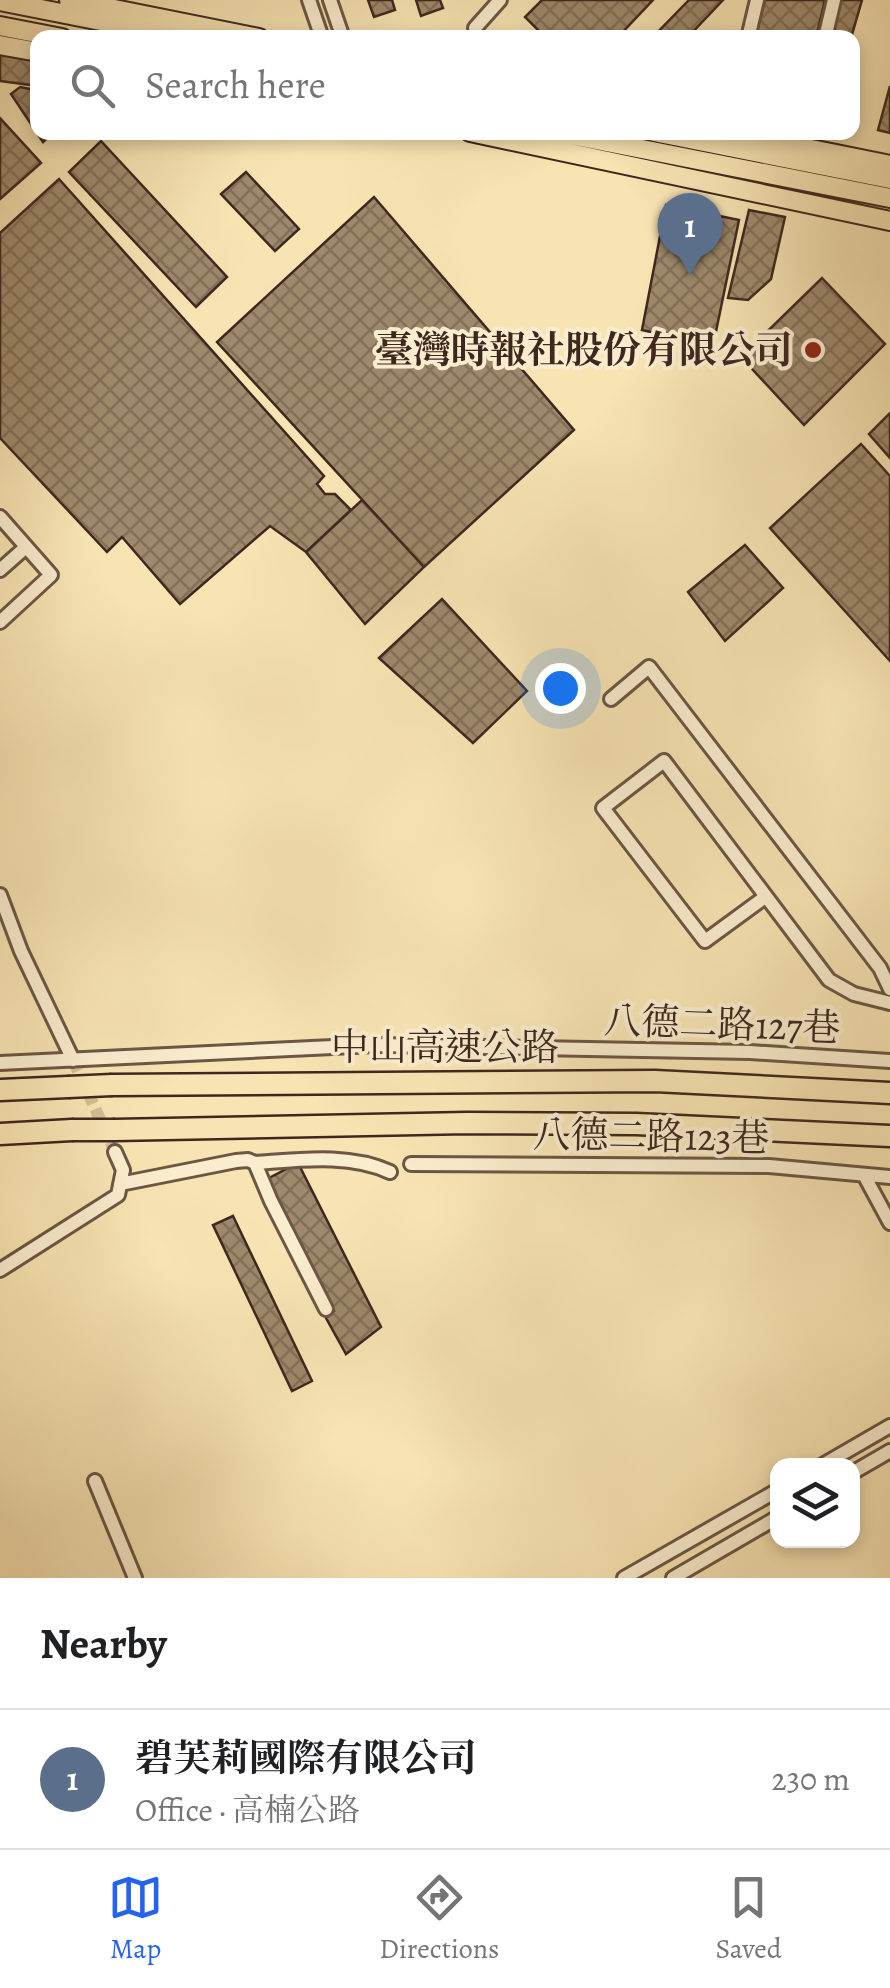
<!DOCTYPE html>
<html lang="en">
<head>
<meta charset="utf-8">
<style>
	:root { --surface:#fff; --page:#f2f2f2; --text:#202124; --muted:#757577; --line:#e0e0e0; --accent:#2563eb }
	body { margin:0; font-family:Alegreya,"Noto Serif TC",serif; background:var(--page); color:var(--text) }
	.controls { position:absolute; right:30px; bottom:30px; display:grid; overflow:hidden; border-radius:20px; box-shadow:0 5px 15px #0003 }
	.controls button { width:90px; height:90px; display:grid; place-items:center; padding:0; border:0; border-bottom:2px solid var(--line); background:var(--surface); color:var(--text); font:50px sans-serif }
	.you { position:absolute; left:560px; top:688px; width:35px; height:35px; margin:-25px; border:8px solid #fff; border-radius:50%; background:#1a73e8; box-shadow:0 0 0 15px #1a73e833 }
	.badge { display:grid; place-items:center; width:65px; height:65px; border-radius:50%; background:var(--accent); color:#fff; font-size:32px; font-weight:700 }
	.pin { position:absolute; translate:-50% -82px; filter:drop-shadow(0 2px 5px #0008) }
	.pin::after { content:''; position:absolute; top:52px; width:35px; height:30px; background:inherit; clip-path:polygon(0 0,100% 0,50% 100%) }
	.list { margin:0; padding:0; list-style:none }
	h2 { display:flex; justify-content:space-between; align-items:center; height:130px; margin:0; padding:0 40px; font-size:42px }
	h2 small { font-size:32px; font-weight:400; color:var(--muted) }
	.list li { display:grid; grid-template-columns:65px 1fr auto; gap:30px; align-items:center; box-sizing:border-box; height:140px; padding:0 40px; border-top:2px solid var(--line) }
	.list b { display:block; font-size:38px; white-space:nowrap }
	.list p { margin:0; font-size:32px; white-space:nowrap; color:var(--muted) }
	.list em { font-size:32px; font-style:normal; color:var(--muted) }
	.icon { flex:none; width:55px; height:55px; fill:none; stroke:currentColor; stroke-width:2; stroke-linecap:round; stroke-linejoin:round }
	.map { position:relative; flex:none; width:890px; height:1578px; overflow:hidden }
	.search { position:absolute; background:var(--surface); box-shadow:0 5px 15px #0003; left:30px; right:30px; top:30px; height:110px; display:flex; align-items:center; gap:25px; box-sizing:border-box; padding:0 35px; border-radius:20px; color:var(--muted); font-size:38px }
	.sheet { height:270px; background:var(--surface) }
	nav { display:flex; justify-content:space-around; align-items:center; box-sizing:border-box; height:140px; border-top:2px solid var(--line); background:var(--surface); font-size:28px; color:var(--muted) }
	nav a { display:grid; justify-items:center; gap:5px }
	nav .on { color:var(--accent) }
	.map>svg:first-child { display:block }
	.building { fill:url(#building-cross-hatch); stroke:#3d271f; stroke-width:2.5 }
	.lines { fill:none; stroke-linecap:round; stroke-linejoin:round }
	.minor-tunnel { stroke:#d3be95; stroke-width:12; stroke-dasharray:12 6; stroke-linecap:butt }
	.minor-casing { stroke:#6c5644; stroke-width:18 }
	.major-casing { stroke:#3d271f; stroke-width:22 }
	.highway-casing { stroke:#3d271f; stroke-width:25 }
	.minor { stroke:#faedce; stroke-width:12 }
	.major { stroke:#f8e4b3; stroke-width:18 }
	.highway { stroke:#f8e4b3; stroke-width:20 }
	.highway-bridge-casing { stroke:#3d271f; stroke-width:25; stroke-linecap:butt }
	.highway-bridge { stroke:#f8e4b3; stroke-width:20 }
	.poi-dot { fill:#8f2418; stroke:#faedce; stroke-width:4 }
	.labels { text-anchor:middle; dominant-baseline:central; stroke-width:8; stroke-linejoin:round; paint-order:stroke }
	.poi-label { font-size:38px; font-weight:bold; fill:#3d271f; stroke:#faedce; text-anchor:end }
	.street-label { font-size:38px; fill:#3d271f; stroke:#faedce }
</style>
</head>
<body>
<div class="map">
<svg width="890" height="1578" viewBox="0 0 890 1578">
	<defs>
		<pattern id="building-cross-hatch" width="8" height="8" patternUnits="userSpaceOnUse" patternTransform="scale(2.5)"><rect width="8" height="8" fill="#9e896c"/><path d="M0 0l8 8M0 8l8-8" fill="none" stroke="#827058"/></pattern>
	</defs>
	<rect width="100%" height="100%" fill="#f8e4b3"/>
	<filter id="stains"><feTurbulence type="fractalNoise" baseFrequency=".002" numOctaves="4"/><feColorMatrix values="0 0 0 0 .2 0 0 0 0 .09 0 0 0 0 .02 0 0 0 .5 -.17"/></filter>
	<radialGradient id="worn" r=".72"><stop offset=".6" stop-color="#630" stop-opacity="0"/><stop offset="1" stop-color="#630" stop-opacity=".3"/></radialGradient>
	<path class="building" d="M368 0H392L395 10 374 17Z
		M416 0H440L443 8 421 16Z
		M542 0H653L617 38H546L525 17Z
		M689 0H723L687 38H657L655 35Z
		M765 0H825L816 38H755Z
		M838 0H862L851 38H828Z
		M0 53 38 59V86L0 81Z
		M890 86V133L878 130Z
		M20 87 30 89 38 97V132H54L43 142 11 94Z
		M0 118 41 163 0 199Z
		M101 141 227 277 196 307 69 172Z
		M246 172 299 229 275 251 221 194Z
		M59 179 324 476 317 484 325 494H335L351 510 306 552 270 526 180 604 122 537 107 552 0 438V233Z
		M374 197 574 430 424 567 217 342Z
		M666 205 739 220 713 346 642 330Z
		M749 210 785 217 771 279 748 300 728 298Z
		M822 278 885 344 804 425 741 357Z
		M890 413V458L869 434Z
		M861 444 890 476V661L770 528Z
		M362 500 424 567 365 624 306 552Z
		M745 545 783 588 725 641 688 592Z
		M442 599 527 691 473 743 379 658Z
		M298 1163 381 1327 346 1354 326 1318 334 1311 267 1179Z
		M233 1216 312 1381 292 1391 213 1225Z"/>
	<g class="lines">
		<path class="minor-tunnel" d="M73 1060 115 1152"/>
		<defs>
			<path id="minor" d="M309 0 322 38
				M330 0 343 38
				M475 28 500 0
				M748 38 757 0
				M825 38 834 0
				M0 517 51 575 0 622
				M0 570 26 547
				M611 699 649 667 880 968 890 989
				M0 895 21 951 73 1060
				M765 897 705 941 603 808 664 761 829 980 854 994 890 1003
				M0 1063 375 1045 750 1052 890 1061
				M255 1163C299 1160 349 1153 390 1172
				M411 1164 769 1166 890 1177
				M864 1175 890 1223
				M120 1184 236 1161 248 1160 255 1163 271 1201 326 1309
				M0 1270 118 1195 123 1170 115 1152
				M821 1466 890 1426
				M852 1473 890 1451
				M95 1481 135 1578
				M624 1578 778 1490
				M673 1578 778 1517"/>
			<path id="major" d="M69 0 259 38
				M0 1 187 38
				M0 26 62 38
				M0 45 38 52
				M470 132 890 221
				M556 132 890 198
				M654 132 890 179
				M727 132 890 165"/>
			<path id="highway" d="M112 1085 655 1081 890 1093
				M0 1090 68 1087
				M115 1130 467 1123 636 1124 890 1136
				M0 1134 72 1130"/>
		</defs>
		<use href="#minor" class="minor-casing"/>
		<use href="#major" class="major-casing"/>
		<use href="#highway" class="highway-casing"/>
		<use href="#minor" class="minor"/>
		<use href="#major" class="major"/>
		<use href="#highway" class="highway"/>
		<defs>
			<path id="highway-bridge" d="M68 1087 112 1085
				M72 1130H115"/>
		</defs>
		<use href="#highway-bridge" class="highway-bridge-casing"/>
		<use href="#highway-bridge" class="highway-bridge"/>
	</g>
	<circle class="poi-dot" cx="813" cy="350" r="10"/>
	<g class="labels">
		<g class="poi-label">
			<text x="793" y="350">臺灣時報社股份有限公司</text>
		</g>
		<g class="street-label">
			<text transform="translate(722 1024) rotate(2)">八德二路127巷</text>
			<text x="445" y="1047">中山高速公路</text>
			<text transform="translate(651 1136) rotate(1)">八德二路123巷</text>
		</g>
	</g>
	<rect width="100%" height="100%" filter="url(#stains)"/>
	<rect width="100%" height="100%" fill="url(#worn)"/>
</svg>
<div class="controls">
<button><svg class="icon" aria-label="layers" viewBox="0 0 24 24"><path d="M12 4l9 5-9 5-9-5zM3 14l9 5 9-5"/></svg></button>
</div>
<div class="you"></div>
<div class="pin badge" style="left:690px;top:275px;background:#5c6f8a">1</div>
<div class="search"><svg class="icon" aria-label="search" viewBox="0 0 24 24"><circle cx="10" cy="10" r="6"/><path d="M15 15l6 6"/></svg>Search here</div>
</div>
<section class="sheet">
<h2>Nearby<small></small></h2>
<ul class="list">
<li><span class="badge" style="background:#5c6f8a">1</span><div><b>碧芙莉國際有限公司</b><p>Office · 高楠公路</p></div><em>230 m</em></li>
</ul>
</section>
<nav>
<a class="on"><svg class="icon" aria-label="map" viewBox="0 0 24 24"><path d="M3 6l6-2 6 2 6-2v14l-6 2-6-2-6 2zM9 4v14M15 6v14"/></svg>Map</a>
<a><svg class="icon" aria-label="directions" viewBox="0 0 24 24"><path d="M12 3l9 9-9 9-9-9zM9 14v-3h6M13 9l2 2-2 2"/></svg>Directions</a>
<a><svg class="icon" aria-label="saved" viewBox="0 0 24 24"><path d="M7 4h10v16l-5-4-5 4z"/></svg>Saved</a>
</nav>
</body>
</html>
